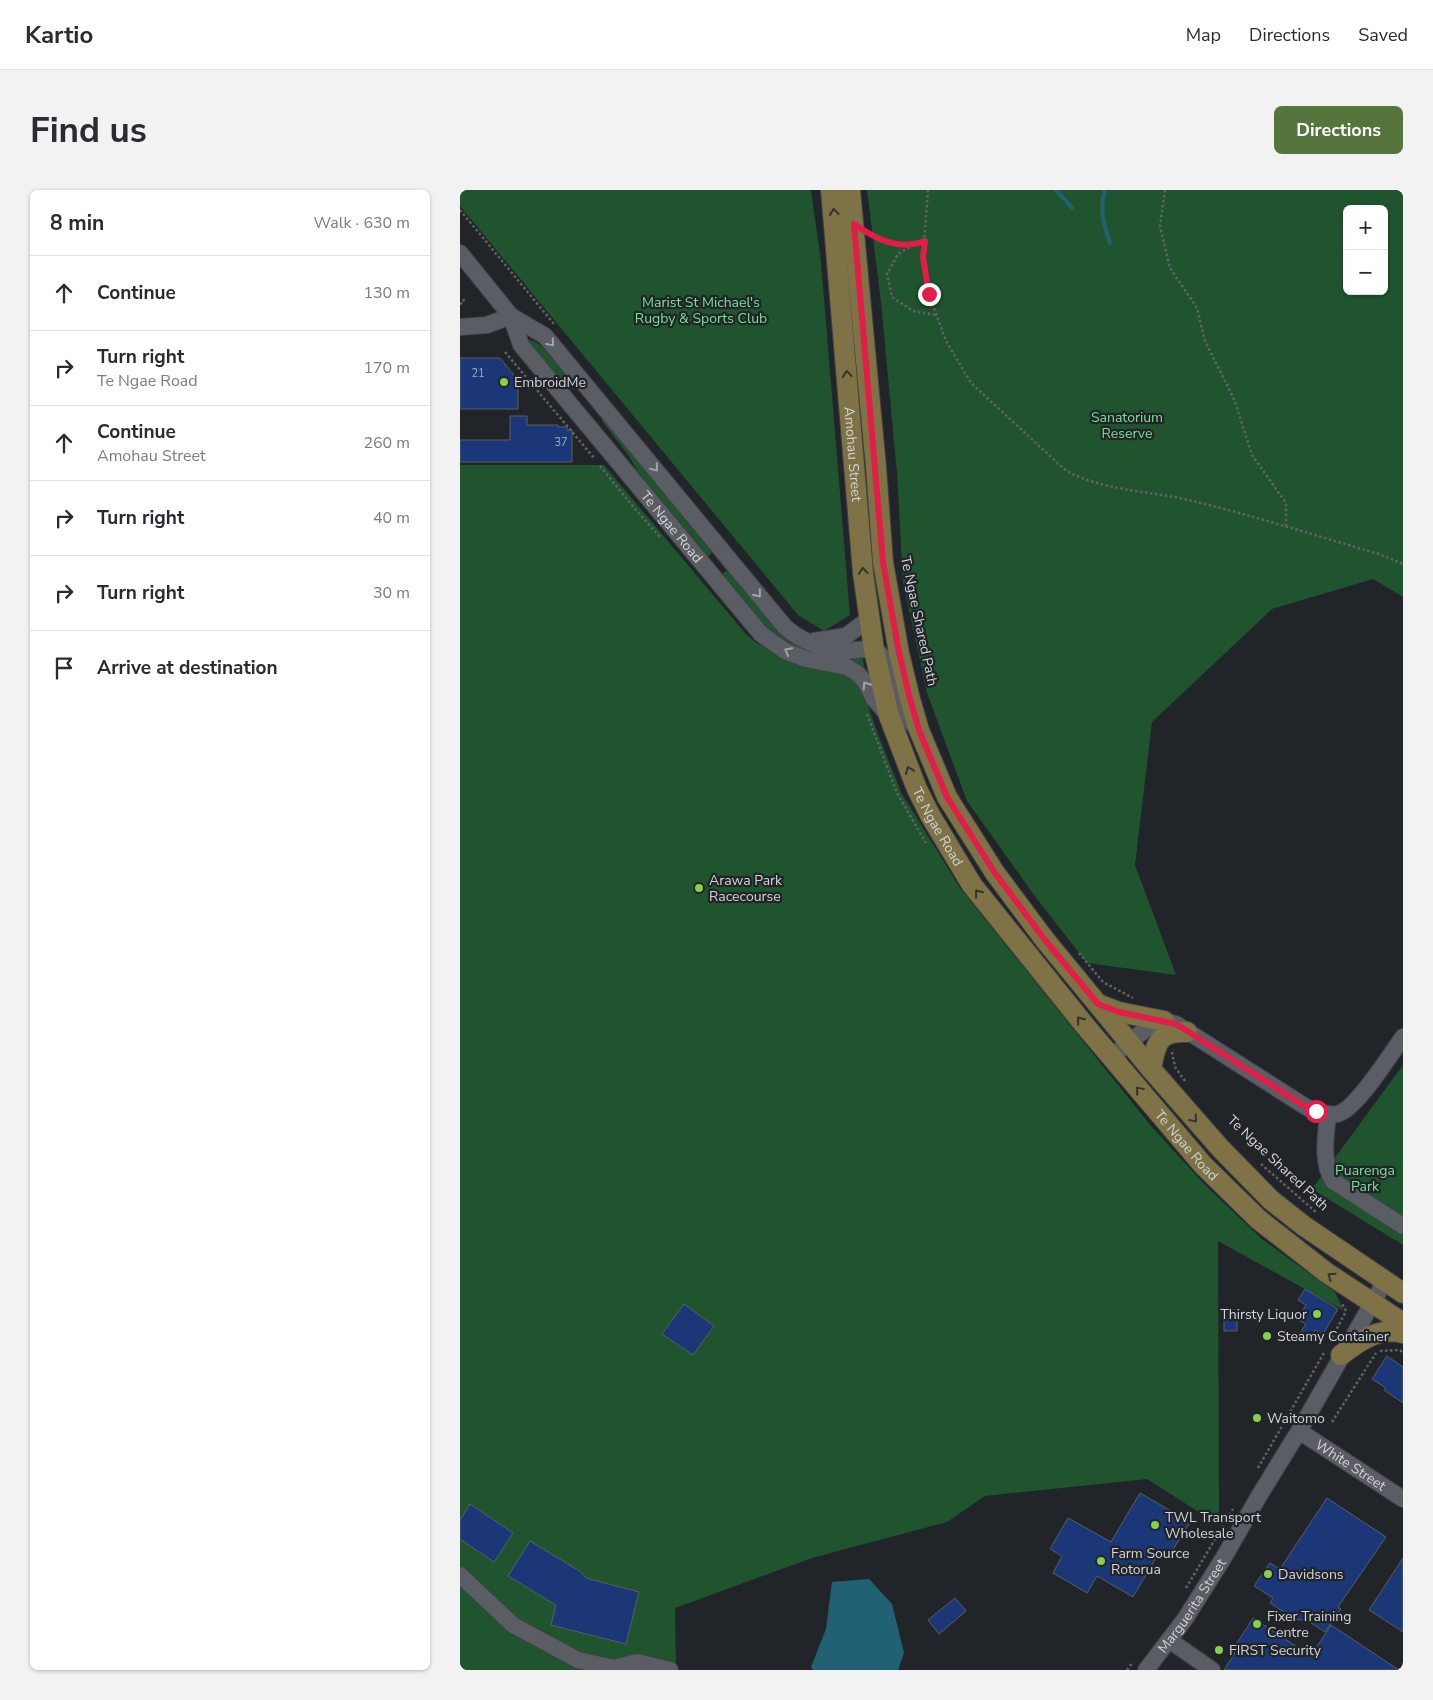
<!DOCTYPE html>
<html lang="en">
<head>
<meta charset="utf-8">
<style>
	:root { --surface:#fff; --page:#f2f2f3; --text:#2b2b33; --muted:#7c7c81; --line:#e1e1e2; --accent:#55753d }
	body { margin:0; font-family:"Nunito Sans",sans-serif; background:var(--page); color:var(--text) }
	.controls { position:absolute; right:15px; top:15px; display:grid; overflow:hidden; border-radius:8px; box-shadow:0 1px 4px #0004 }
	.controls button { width:45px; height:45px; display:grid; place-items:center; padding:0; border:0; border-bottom:1px solid var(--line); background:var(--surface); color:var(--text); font:25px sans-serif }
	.stop { position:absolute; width:15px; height:15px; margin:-11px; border:4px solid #e11d48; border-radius:50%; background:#fff }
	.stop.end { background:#e11d48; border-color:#fff; box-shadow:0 1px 5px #0008 }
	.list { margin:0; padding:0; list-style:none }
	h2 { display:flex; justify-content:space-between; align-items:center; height:65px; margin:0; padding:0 20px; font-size:21px }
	h2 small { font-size:16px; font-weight:400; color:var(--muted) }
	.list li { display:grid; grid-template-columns:32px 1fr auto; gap:15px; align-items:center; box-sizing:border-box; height:75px; padding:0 20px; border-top:1px solid var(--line) }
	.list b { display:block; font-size:19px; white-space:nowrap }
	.list p { margin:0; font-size:16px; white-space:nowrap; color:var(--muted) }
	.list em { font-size:16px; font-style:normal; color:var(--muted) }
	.icon { flex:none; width:28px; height:28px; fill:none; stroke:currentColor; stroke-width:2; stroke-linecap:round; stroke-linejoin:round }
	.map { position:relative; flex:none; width:943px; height:1480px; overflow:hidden; border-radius:8px }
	header { display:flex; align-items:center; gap:30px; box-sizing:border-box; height:70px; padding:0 25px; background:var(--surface); border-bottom:1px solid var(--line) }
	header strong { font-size:24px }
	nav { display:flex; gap:28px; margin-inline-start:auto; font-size:18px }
	.intro { display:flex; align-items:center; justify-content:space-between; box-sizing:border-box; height:120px; padding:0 30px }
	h1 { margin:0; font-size:35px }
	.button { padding:12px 22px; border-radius:8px; background:var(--accent); color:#fff; font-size:18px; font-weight:700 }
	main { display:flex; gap:30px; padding:0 30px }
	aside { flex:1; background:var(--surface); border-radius:8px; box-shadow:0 1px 4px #0004 }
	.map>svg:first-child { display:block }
	.green { fill:#1f542e; fill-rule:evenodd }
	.water { fill:#226174 }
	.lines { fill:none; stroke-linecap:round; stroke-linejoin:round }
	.stream { stroke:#226174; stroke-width:4 }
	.building { fill:#1b3778; stroke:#5a5e63 }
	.minor-casing { stroke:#3f4144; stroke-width:18 }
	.major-casing { stroke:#3f4144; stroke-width:22 }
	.path { stroke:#616368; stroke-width:2.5; stroke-dasharray:2.5 2.5; stroke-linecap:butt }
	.minor { stroke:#5a5d63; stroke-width:16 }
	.major { stroke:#7f7246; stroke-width:20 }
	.oneway { stroke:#34342f }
	.oneway2 { stroke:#a2a4a9 }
	.route { stroke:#e11d48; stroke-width:6 }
	.poi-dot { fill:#89cf49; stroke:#212429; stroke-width:2 }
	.labels { text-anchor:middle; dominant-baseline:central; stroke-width:4.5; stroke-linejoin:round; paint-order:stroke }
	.number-label { font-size:11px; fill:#a4adbf }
	.park-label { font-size:14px; fill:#79e092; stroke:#212429 }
	.poi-label { font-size:14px; fill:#d2d4d7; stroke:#212429; text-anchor:start }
	.street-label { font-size:14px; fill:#d2d4d7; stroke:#212429 }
</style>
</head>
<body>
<header>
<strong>Kartio</strong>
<nav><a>Map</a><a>Directions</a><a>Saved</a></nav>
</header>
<div class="intro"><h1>Find us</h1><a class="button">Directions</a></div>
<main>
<aside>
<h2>8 min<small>Walk · 630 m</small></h2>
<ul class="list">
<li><svg class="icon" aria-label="ahead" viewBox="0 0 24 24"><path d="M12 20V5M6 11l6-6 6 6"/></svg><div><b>Continue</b></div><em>130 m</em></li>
<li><svg class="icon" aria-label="right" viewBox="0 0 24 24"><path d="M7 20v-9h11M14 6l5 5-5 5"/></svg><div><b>Turn right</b><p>Te Ngae Road</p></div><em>170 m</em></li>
<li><svg class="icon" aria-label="ahead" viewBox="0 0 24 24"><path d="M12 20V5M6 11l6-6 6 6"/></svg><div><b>Continue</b><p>Amohau Street</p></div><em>260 m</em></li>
<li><svg class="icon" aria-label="right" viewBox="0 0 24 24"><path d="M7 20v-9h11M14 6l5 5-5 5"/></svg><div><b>Turn right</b></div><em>40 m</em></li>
<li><svg class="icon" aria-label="right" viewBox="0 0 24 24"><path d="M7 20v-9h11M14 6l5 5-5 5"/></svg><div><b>Turn right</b></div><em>30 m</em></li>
<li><svg class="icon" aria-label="arrive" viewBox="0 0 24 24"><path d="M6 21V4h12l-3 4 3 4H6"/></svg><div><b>Arrive at destination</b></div></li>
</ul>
</aside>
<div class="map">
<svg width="943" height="1480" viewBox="0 0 943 1480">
	<rect width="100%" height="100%" fill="#212429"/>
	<path class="green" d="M0 0H351L361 72 390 425 364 441 338 425 0 16Z
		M407 0H943V407L913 389 812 419 692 532 675 675 716 785 627 773 574 705 507 611 467 503 443 392 437 284 421 112ZM887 19H924V101H887Z
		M67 149C88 154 103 180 116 196L114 197 96 185Z
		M144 229 251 358 252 362 249 366 244 365 184 291 166 262 142 231Z
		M0 275H144L285 443 295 452 339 474 388 485 397 493 404 503 416 539 441 602 500 698 691 936 747 997 802 1049 875 1102 883 1120 758 1051 759 1335 687 1289 525 1306 487 1332 352 1368 215 1418 216 1480H0Z
		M266 381 270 382 317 440 402 466 405 480 400 476 352 469 310 443 263 386V383Z
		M943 875V1055L852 999Z"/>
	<path class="water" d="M409 1389 432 1414 444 1463 438 1480H353L351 1477 366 1439 372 1392Z"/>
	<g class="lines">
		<path class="stream" d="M596 0 612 18
			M645 0C639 19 644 35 650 53"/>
	</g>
	<path class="building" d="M0 168H40L58 190V219H0Z
		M50 226H67V235H98V237H107V240H112V272H0V250H50Z
		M845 1099 878 1119 863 1144 855 1140 849 1151 839 1145 846 1134 837 1129 846 1115 838 1110Z
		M224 1114 254 1136 233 1165 202 1144Z
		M764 1120H777V1141H764Z
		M927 1166 943 1177V1213L924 1200 926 1198 912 1189Z
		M680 1303 730 1332 709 1366 700 1361 673 1407 637 1386 627 1403 593 1383 602 1366 590 1359 608 1328 651 1352Z
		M867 1308 926 1347 878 1417 881 1419 865 1442 848 1431 834 1429 810 1413 813 1408 794 1396 810 1373 820 1379Z
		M10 1314 53 1343 34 1372 0 1349V1330Z
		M70 1351 121 1382 126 1388 179 1402 166 1454 91 1435 96 1415 48 1386Z
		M943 1368V1442L909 1420Z
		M495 1408 506 1421 479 1444 468 1430Z
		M793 1428 851 1466 871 1435 939 1480H764L775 1463 772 1461Z"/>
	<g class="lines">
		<defs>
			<g id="minor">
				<path id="s1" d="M0 63 51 126 61 155 301 444 325 461 346 469 387 477 397 483 406 493 414 509 429 526"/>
				<path d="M51 126 85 146 325 437C341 451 363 460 385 461 393 461 408 457 416 461 436 473 433 501 441 520 444 527 453 534 459 540"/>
				<path d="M0 137 27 135 51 126"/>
				<path d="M354 451 386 446 409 429"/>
				<path d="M651 867 687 838 704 831 716 834 846 917C855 921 867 926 877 924 896 920 930 865 943 847"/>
				<path d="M868 924C866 946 861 972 873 991L943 1036"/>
				<path id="s2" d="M839 1241 943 1309"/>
				<path d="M0 1385 53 1435 118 1470 154 1478 177 1472 210 1480"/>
				<path d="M709 1450 752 1480"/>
				<path id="s3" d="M686 1480 725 1429 764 1367 799 1306 839 1241 925 1091"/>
			</g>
			<g id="major">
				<path id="s4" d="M371 0 403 383 414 460 429 526 457 599 470 625 512 695 626 837 743 975 798 1029 867 1083 943 1133"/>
				<path d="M390 0 416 277 423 372 439 463 450 509 459 540 487 607 535 683 585 750 691 879 761 959 811 1010 844 1036 943 1103"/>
				<path d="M638 814 659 822 704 831"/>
				<path d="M691 879C696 854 697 841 727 842"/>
				<path d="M881 1165C899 1151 919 1137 943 1143"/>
			</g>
		</defs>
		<use href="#minor" class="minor-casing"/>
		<use href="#major" class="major-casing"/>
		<path class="path" d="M468 0 463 67 469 104 486 151 511 193 604 279C638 301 694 301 733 311 795 326 857 346 919 364L943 374
			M705 0 700 36 710 78 737 118 745 151 774 209 792 265 826 313V337
			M0 20 94 134
			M409 45C426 54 446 58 464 51
			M454 55 438 64 427 84 432 107 453 121 476 125
			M0 114 4 112 3 108
			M45 162 134 268
			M140 276 175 319 201 348
			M407 524 437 603 467 655
			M619 763 643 792 673 808
			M712 862 715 877 725 891
			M801 974 857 1023
			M870 1152 886 1121 881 1112
			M920 1161 939 1160 943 1162
			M872 1232 916 1163
			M798 1278 865 1161
			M726 1398 773 1319
			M667 1480 672 1473"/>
		<use href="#minor" class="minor"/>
		<use href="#major" class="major"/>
	</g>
	<defs><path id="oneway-chevron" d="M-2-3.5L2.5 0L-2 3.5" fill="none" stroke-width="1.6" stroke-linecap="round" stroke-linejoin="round" transform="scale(1.25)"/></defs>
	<g class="oneway">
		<use href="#oneway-chevron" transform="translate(374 22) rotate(-95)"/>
		<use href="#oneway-chevron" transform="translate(387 184) rotate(-95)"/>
		<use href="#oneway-chevron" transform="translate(403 381) rotate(-96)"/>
		<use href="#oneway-chevron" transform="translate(449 580) rotate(-112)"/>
		<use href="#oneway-chevron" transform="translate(518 703) rotate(-128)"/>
		<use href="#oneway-chevron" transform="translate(620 830) rotate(-129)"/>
		<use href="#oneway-chevron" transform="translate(679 900) rotate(-130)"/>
		<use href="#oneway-chevron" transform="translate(734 929) rotate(49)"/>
		<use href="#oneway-chevron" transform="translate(871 1086) rotate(-145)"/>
	</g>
	<g class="oneway2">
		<use href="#oneway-chevron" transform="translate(91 153) rotate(50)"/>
		<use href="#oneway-chevron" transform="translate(195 278) rotate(51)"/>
		<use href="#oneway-chevron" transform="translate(298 404) rotate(51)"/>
		<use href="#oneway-chevron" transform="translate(328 461) rotate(-153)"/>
		<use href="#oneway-chevron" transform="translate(406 495) rotate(-123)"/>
	</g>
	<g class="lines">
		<path class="route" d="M469 104 463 67 465 51C438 61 416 49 394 34L423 372 439 463 450 509 459 540 487 607 535 683 585 750 638 814 659 822 716 834 846 917 856 921"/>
	</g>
	<g class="poi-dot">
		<circle cx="44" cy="192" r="5"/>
		<circle cx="239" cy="698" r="5"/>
		<circle cx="857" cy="1124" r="5"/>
		<circle cx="807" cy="1146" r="5"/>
		<circle cx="797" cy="1228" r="5"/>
		<circle cx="695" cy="1335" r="5"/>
		<circle cx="641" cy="1371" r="5"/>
		<circle cx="808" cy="1384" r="5"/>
		<circle cx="797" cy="1434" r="5"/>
		<circle cx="759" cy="1460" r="5"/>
	</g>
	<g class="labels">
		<g class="number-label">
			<text x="18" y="183">21</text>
			<text x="101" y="252">37</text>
		</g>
		<g class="park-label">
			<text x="241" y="112">Marist St Michael's<tspan x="241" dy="16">Rugby &amp; Sports Club</tspan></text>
			<text x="667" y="227">Sanatorium<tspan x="667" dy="16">Reserve</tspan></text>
			<text x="905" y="980">Puarenga<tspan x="905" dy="16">Park</tspan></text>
		</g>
		<g class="poi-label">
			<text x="54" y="192">EmbroidMe</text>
			<text x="249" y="690">Arawa Park<tspan x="249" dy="16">Racecourse</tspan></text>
			<text x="847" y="1124" text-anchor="end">Thirsty Liquor</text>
			<text x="817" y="1146">Steamy Container</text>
			<text x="807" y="1228">Waitomo</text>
			<text x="705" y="1327">TWL Transport<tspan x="705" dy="16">Wholesale</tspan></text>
			<text x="651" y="1363">Farm Source<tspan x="651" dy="16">Rotorua</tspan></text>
			<text x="818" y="1384">Davidsons</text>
			<text x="807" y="1426">Fixer Training<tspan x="807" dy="16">Centre</tspan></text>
			<text x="769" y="1460">FIRST Security</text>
		</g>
		<g class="street-label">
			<text stroke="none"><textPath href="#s4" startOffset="265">Amohau Street</textPath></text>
			<text stroke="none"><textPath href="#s1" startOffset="348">Te Ngae Road</textPath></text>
			<text transform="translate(459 431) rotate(78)">Te Ngae Shared Path</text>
			<text stroke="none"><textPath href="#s4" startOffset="651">Te Ngae Road</textPath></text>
			<text stroke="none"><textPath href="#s4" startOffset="1056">Te Ngae Road</textPath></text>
			<text transform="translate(818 973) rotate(43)">Te Ngae Shared Path</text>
			<text stroke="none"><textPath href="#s2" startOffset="62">White Street</textPath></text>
			<text stroke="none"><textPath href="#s3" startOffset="79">Marguerita Street</textPath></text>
		</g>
	</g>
</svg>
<div class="controls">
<button>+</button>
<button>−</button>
</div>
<div class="stop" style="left:856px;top:921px"></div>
<div class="stop end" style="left:469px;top:104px"></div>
</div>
</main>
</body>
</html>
